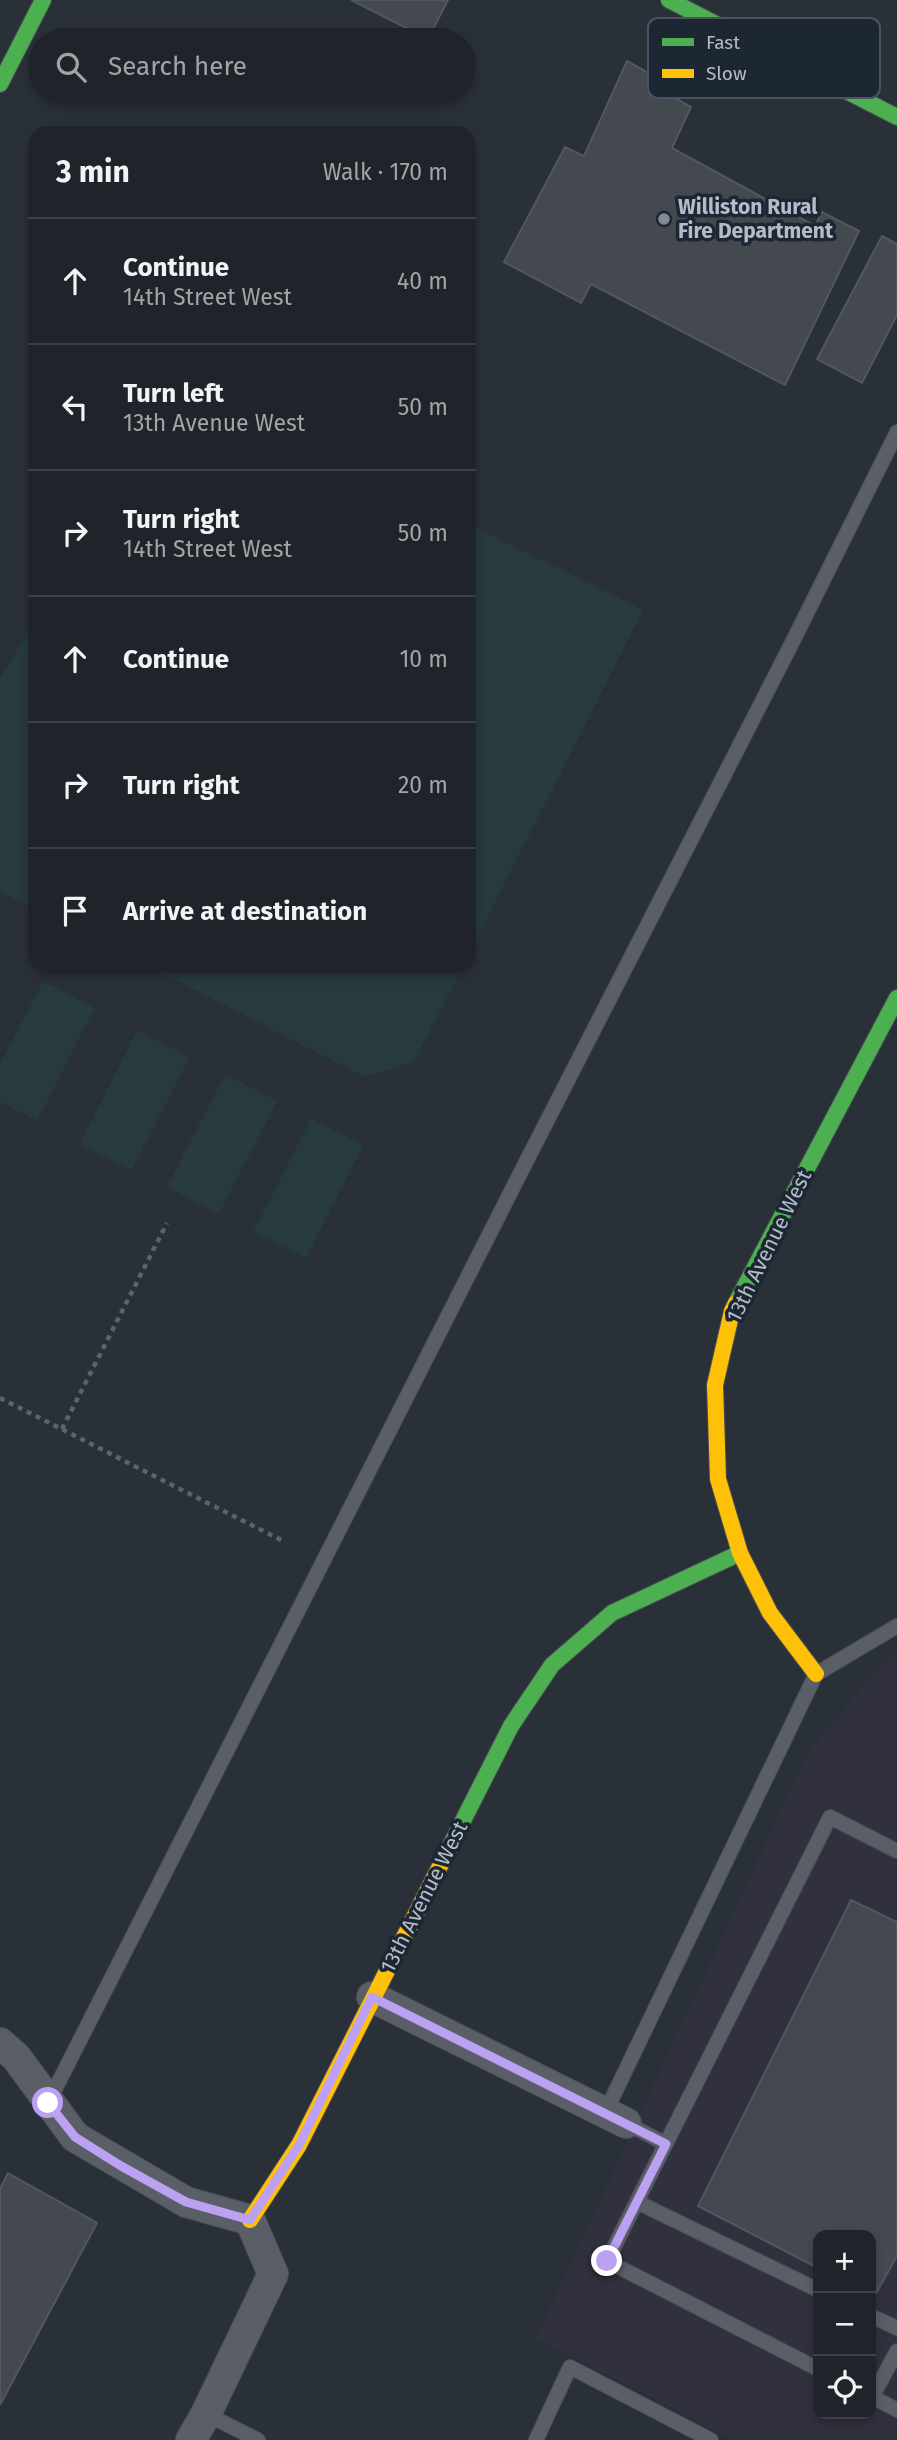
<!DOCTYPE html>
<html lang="en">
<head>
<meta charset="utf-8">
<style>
	:root { --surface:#20242a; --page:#282c32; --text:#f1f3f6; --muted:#a2a4a8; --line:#3d4147 }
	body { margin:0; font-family:"Fira Sans",sans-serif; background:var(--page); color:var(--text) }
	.controls { position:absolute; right:21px; bottom:21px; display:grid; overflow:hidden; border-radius:14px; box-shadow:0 4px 10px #0003 }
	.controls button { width:63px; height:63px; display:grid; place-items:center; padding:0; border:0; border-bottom:2px solid var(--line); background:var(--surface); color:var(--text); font:35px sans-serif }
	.stop { position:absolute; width:21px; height:21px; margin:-16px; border:5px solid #bca0f2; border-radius:50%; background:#fff }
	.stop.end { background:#bca0f2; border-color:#fff; box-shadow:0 2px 7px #0008 }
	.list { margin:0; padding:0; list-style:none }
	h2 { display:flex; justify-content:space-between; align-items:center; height:91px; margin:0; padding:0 28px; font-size:30px }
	h2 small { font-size:23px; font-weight:400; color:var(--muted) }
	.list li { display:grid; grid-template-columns:46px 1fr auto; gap:21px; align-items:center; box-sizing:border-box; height:126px; padding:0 28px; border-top:2px solid var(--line) }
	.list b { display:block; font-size:26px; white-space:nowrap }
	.list p { margin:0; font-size:23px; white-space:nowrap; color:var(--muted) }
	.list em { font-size:23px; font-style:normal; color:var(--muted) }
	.icon { flex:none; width:38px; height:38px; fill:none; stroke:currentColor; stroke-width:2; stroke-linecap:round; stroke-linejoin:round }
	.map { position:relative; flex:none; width:897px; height:2440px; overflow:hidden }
	.search { position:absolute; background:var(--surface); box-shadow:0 4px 10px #0003; left:28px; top:28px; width:448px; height:77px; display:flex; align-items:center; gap:18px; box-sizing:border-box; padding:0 24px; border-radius:38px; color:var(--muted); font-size:26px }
	.panel { position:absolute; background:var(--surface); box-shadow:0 4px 10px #0003; left:28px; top:126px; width:448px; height:847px; border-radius:21px }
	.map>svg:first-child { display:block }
	.medical { fill:#31303e; fill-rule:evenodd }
	.green { fill:#273a3e }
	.building { fill:#444950; stroke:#52575f; stroke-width:2 }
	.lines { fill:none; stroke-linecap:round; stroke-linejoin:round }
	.lane-casing { stroke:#484c53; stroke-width:16 }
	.street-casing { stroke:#484c53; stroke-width:32 }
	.fast-casing { stroke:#484c53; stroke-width:18 }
	.slow-casing { stroke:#484c53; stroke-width:18 }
	.path { stroke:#5d636a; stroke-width:4.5; stroke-dasharray:5 5; stroke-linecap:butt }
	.lane { stroke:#5a5e66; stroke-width:14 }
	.street { stroke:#5a5e66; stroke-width:30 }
	.fast { stroke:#4caf50; stroke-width:16 }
	.slow { stroke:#ffc107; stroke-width:16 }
	.route { stroke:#bca0f2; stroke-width:9 }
	.poi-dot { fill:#848b96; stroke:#1d2633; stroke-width:2.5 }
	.labels { text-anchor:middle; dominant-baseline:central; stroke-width:7; stroke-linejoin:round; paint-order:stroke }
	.poi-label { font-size:21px; font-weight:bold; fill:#b4bcc9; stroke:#1d2633; text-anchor:start }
	.street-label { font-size:21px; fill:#b4bcc9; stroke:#1d2633 }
	.key { fill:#1d2633; stroke:#4a5360; stroke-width:2 }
	.key-label { font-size:19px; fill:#b4bcc9 }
</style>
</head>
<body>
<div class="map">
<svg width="897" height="2440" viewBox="0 0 897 2440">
	<rect width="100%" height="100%" fill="#2a3038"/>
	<path class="medical" d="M897 1651V2440H734L536 2338 807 1754 870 1678ZM818 2235H871V2414H818Z"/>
	<path class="green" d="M469 524 643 610 469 954Z
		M35 621V909L0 892V679Z
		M149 966H463L414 1062 364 1077Z
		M43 981 95 1008 37 1121 0 1102V1065Z
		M137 1031 190 1057 132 1170 80 1144Z
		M225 1074 277 1101 219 1214 167 1187Z
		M311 1119 363 1145 306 1258 253 1232Z"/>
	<path class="building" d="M351 0H448L428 39Z
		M627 61 656 77 652 85 691 107 672 148 815 226 822 212 859 231 785 385 591 284 581 303 504 262 565 147 584 156Z
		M882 236 897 244V315L862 383 817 359Z
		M851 1900 897 1922V2256L874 2297 871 2296V2235H818V2268L698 2206Z
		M8 2173 97 2223 0 2405V2189Z"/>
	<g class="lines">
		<defs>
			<path id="lane" d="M48 2103 526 1162 794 639 897 432
				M605 2113 816 1674 897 1626
				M626 2123 666 2144
				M637 2202 818 2290
				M871 2316 897 2328
				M818 2369 607 2261 830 1817 897 1851
				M871 2396 897 2410
				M872 2397 897 2351
				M206 2414 258 2440
				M536 2440 570 2367 711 2440"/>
			<path id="street" d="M372 1997 626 2123
				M0 2043 16 2057 75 2137 186 2202 250 2220 273 2274 206 2414 191 2440"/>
			<path id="fast" d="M669 0 897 117
				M0 84 43 0
				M736 1303 897 998
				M441 1864 511 1726 552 1665 612 1613 740 1553"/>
			<path id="slow" d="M736 1303 732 1311 715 1385 718 1479 740 1553 770 1613 816 1674
				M250 2220 299 2145 441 1864"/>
		</defs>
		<use href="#lane" class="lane-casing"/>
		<use href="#street" class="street-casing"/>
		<use href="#fast" class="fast-casing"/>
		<use href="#slow" class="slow-casing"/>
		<path class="path" d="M0 1398 285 1542
			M62 1429 167 1223"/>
		<use href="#lane" class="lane"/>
		<use href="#street" class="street"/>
		<use href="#fast" class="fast"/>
		<use href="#slow" class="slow"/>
	</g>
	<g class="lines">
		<path class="route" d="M48 2103 75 2137 121 2166 186 2202 250 2220 299 2145 372 1997 666 2144 607 2261"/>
	</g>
	<circle class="poi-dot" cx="664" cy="219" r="7"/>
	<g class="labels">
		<g class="poi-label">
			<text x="678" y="207">Williston Rural<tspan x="678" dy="24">Fire Department</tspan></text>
		</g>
		<g class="street-label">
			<text transform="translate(769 1246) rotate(-64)">13th Avenue West</text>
			<text transform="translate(424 1897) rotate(-63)">13th Avenue West</text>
		</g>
	</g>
	<rect x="648" y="18" width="232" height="80" rx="10" class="key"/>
	<rect x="662" y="38" width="32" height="8" fill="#4caf50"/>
	<rect x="662" y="69" width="32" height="9" fill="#ffc107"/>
	<g class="key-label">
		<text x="706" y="49">Fast</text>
		<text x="706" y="80">Slow</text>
	</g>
</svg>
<div class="controls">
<button>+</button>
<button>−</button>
<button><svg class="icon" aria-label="locate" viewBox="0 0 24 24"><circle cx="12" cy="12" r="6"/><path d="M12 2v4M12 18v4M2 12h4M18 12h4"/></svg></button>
</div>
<div class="stop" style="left:48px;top:2103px"></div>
<div class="stop end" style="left:607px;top:2261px"></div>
<div class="search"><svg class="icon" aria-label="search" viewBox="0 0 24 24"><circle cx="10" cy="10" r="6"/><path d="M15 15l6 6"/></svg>Search here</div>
<section class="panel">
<h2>3 min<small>Walk · 170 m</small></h2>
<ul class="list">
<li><svg class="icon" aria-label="ahead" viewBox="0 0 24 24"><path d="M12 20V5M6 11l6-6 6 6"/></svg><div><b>Continue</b><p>14th Street West</p></div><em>40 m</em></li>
<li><svg class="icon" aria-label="left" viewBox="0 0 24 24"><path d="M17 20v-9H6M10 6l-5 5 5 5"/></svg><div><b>Turn left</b><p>13th Avenue West</p></div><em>50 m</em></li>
<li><svg class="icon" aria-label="right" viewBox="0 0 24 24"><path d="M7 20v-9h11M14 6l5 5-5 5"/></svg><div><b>Turn right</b><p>14th Street West</p></div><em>50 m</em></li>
<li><svg class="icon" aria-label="ahead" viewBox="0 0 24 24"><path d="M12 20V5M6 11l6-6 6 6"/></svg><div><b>Continue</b></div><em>10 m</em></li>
<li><svg class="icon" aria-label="right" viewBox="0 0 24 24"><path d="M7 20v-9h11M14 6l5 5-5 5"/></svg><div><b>Turn right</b></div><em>20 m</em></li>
<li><svg class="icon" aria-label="arrive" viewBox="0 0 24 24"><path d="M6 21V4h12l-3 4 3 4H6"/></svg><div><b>Arrive at destination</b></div></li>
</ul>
</section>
</div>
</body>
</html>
